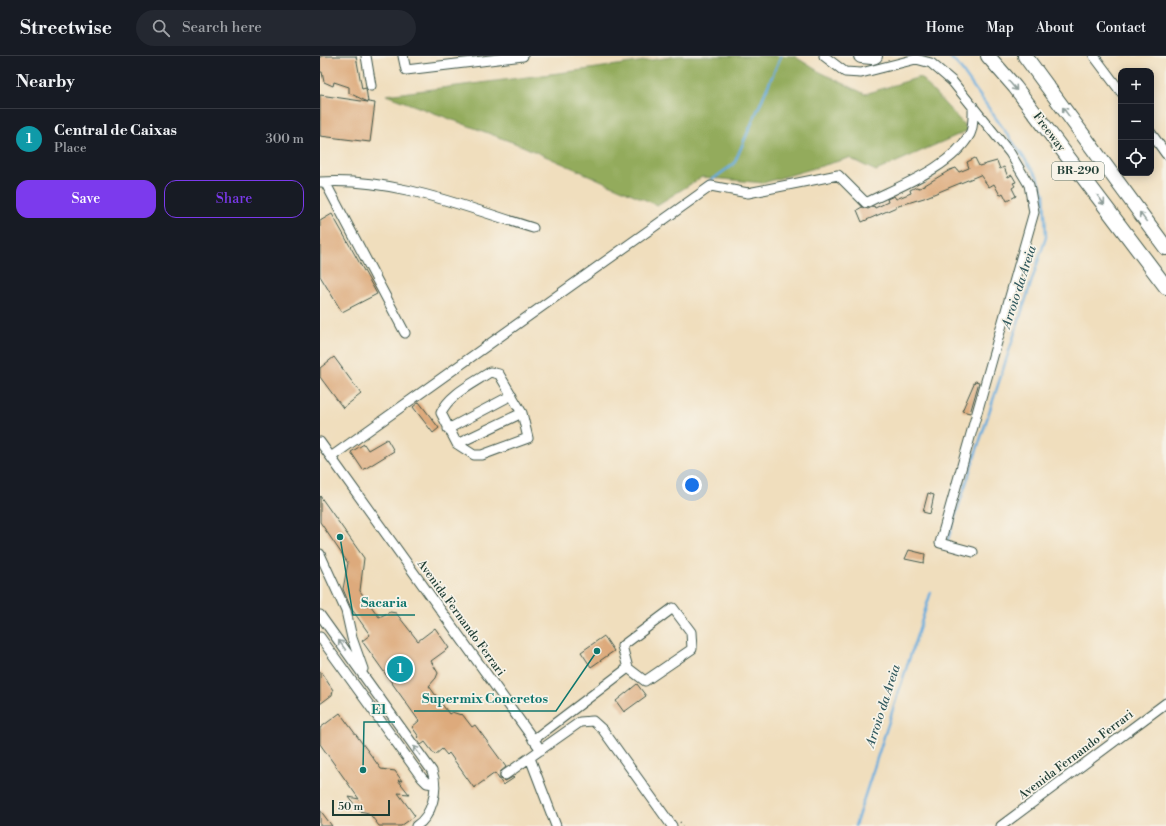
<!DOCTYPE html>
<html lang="en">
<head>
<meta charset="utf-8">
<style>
	:root { --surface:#171b24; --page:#242831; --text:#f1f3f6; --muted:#9ea1a6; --line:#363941; --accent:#7c3aed }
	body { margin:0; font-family:"Libre Bodoni",serif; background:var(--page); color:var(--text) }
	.controls { position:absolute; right:12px; top:12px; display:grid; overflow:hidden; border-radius:8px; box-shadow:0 2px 10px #0003 }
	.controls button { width:36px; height:36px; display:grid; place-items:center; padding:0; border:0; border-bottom:1px solid var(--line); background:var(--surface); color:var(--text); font:20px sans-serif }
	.scale { position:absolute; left:12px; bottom:10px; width:58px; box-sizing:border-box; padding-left:4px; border:2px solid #1f3d34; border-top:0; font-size:11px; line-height:14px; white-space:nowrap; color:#1f3d34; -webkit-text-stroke:3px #f7f3e8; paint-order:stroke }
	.you { position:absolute; left:372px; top:429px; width:14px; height:14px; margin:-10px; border:3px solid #fff; border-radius:50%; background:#1a73e8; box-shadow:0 0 0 6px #1a73e833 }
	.badge { display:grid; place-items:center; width:26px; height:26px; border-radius:50%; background:var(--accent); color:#fff; font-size:13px; font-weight:700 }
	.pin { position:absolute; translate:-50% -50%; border:2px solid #fff; box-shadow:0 1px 4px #0006 }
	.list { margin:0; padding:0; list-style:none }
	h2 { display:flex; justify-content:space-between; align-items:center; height:52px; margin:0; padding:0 16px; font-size:17px }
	h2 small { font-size:13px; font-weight:400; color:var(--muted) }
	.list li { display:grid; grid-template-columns:26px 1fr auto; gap:12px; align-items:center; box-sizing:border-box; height:60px; padding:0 16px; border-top:1px solid var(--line) }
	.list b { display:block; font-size:15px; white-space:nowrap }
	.list p { margin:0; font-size:13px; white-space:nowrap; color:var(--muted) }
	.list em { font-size:13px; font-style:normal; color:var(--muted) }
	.actions { display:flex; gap:8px; padding:12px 16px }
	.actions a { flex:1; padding:9px 0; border:1px solid var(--accent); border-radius:12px; text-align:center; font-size:14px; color:var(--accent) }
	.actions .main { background:var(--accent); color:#fff }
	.icon { flex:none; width:22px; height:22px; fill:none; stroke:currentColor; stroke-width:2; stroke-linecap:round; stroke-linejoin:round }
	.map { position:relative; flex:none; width:846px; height:770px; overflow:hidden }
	header { display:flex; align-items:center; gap:24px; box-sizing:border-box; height:56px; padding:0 20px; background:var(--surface); border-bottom:1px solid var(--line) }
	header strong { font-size:19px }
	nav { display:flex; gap:22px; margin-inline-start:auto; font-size:14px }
	.search { width:280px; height:36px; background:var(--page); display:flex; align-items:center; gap:10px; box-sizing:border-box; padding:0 14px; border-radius:22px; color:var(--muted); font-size:15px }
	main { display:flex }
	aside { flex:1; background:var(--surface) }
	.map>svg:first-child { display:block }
	.forest { fill:#93ab5c; stroke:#597448 }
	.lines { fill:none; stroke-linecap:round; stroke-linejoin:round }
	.stream { stroke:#68acdd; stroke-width:2.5 }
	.building { fill:#ddaa7b }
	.minor-casing { stroke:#3e5549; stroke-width:11 }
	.highway-casing { stroke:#3e5549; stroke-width:16 }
	.path { stroke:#3e5549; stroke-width:1.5; stroke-dasharray:1 3; stroke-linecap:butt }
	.minor { stroke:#fff; stroke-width:9 }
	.highway { stroke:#fff; stroke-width:14 }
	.oneway { stroke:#8f9e9a }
	.labels { text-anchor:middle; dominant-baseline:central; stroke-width:3.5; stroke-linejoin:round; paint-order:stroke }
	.shield { fill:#f7f3e8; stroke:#60746a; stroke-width:1 }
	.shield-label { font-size:11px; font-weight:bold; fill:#1f3d34 }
	.street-label { font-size:12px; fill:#1f3d34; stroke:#f7f3e8 }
	.water-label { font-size:13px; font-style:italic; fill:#31595e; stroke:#f7f3e8 }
	.leader { fill:none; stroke:#0f766e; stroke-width:1.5 }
	.callout-dot { fill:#0f766e; stroke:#f7f3e8; stroke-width:1.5 }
	.callout-label { font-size:13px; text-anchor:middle; font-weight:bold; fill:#0f766e; stroke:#f7f3e8; stroke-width:3.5; stroke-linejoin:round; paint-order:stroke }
</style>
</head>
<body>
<header>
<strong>Streetwise</strong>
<div class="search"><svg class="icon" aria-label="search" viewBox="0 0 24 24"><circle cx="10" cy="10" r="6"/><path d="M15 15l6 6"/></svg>Search here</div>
<nav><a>Home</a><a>Map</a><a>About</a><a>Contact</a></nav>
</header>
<main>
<aside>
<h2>Nearby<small></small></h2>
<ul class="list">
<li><span class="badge" style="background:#0f9aa8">1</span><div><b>Central de Caixas</b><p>Place</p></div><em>300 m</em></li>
</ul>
<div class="actions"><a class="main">Save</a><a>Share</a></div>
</aside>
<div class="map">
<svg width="846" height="770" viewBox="0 0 846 770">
	<rect width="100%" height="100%" fill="#f7f3e8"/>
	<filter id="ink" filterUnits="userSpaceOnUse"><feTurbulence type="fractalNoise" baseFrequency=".025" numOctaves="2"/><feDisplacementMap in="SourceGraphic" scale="8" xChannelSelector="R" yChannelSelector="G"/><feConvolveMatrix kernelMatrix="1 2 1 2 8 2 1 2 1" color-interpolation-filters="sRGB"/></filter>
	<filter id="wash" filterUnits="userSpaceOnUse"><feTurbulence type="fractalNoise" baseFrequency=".012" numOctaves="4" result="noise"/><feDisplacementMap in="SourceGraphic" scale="16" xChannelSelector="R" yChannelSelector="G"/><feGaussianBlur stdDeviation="0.9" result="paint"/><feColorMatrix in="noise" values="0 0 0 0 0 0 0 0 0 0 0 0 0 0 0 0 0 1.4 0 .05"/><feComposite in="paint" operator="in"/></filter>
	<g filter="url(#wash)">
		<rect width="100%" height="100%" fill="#f0debd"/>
		<path class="forest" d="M358 0H474L498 15 545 38 600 21 649 74 556 115 529 102 443 127 382 121 337 149 200 89 66 39 270 13Z"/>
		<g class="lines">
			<path class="stream" d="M386 128 414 108 461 0
				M627 486 726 181 724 137 717 120 638 9 629 0
				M535 770 611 536"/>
		</g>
		<g id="blocks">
			<path class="building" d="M0 0H36L42 33 46 32 48 46 29 37V31L14 26 13 30 4 26 2 16H0Z
				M0 39 55 47 50 86 0 80Z
				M655 102 659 110 677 105 680 113 684 111 688 121 692 119 696 126 693 127 695 130 692 132 696 140 687 145 683 137 680 139 674 128 669 131 660 119 604 142 581 149 542 166 537 154 542 151 548 153 554 150 555 152 568 146 567 143 574 140 576 143 591 137 590 134 596 131 600 132 630 114 636 112 639 116 649 112 647 106Z
				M12 158 57 238 22 256 0 220V165Z
				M14 301 41 338 23 352 0 321V312Z
				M655 325 659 326 650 357 642 355Z
				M99 346 119 372 113 377 93 351Z
				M67 383 74 395 43 414 31 396 44 388 48 394Z
				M608 437 614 439 610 458 603 456Z
				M0 440 44 502 40 535 59 561 70 556 76 557 98 585 115 572 129 592 111 605 118 617 116 622 109 630 129 658 132 656 141 659 142 658 152 671 155 669 186 711 180 716V723L185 725 193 721 194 722 188 726 183 729 175 717 154 732 129 697 127 699 122 693 115 699 105 686 101 689 97 683 99 681 92 671 99 665 42 585 50 579 31 552 23 533 28 507 0 466Z
				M589 494 605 498 604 507 585 503Z
				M284 580 294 595 271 611 261 596Z
				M0 615 13 634 12 639 0 648Z
				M317 628 326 640 304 656 296 645Z
				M20 657 61 713 75 715 82 725 78 724 89 738 78 737 95 760 81 770H59L49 757 39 755 29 741 39 743 0 688V672Z
				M0 754 12 770H0Z"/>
		</g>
	</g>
	<g filter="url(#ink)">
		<use href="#blocks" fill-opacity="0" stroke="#3e5549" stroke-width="1"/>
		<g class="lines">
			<defs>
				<path id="minor" d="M46 0 51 30
					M83 0 86 14 203 0
					M504 0 525 16 541 17 596 3 611 7 632 25 690 97 709 129 714 156 620 487 653 496
					M774 0 801 36
					M831 77 846 98
					M0 126C73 121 145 151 213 172
					M5 126 85 277
					M170 316 179 318 202 357 208 382 162 399H154L137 388 121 357C129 338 154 327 170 316Z
					M128 373 192 339
					M0 386 221 694
					M137 388 202 357
					M11 401 391 130 428 137 518 119 546 147C579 130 631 112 650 78 654 70 653 58 653 50
					M0 498 26 555 32 582 43 613
					M353 552 371 576 372 593 325 625 308 612 302 590Z
					M0 559 112 715C119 733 112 760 96 770
					M0 581 102 722 107 727 114 728
					M213 684 308 612
					M210 702 236 770
					M185 719 260 666 273 665 283 674 352 770
					M681 770 846 647"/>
				<path id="highway" d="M541 0 552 1 555 0
					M668 0 695 31 846 231
					M705 0 846 192"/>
			</defs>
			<use href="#minor" class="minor-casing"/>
			<use href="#highway" class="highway-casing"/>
			<path class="path" d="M360 766 363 770"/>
			<use href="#minor" class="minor"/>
			<use href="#highway" class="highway"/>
		</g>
		<defs><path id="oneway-shaft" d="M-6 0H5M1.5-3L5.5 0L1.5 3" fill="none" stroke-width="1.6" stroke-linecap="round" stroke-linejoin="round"/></defs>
		<g class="oneway">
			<use href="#oneway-shaft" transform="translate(693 30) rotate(50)"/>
			<use href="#oneway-shaft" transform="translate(746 56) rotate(-126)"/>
			<use href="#oneway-shaft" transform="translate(781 144) rotate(53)"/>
			<use href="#oneway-shaft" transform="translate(823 161) rotate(-126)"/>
			<use href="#oneway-shaft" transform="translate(22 589) rotate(-126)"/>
			<use href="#oneway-shaft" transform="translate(97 695) rotate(-126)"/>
		</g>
	</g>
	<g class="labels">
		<rect class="shield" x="732" y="106" width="52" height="18" rx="3"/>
		<g class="shield-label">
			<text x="758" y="115">BR-290</text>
		</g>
		<g class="street-label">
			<text transform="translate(729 76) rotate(53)">Freeway</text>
			<text transform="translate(141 562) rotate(54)">Avenida Fernando Ferrari</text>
			<text transform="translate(756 699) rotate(-37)">Avenida Fernando Ferrari</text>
		</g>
		<g class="water-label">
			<text transform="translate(699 231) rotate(-72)">Arroio da Areia</text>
			<text transform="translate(563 650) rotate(-72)">Arroio da Areia</text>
		</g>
	</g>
	<path class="leader" d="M20 481L33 559H95M277 595L236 655H94M43 714L44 666H75"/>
	<g class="callout-dot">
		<circle cx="20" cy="481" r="4"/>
		<circle cx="277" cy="595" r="4"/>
		<circle cx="43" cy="714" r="4"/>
	</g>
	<g class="callout-label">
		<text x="64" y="551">Sacaria</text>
		<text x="165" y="647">Supermix Concretos</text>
		<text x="59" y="658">E1</text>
	</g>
</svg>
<div class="controls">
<button>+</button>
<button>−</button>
<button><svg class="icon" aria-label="locate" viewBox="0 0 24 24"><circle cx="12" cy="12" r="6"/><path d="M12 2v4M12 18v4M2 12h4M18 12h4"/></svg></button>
</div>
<div class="scale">50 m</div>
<div class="you"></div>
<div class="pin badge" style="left:80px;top:613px;background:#0f9aa8">1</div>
</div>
</main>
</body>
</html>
